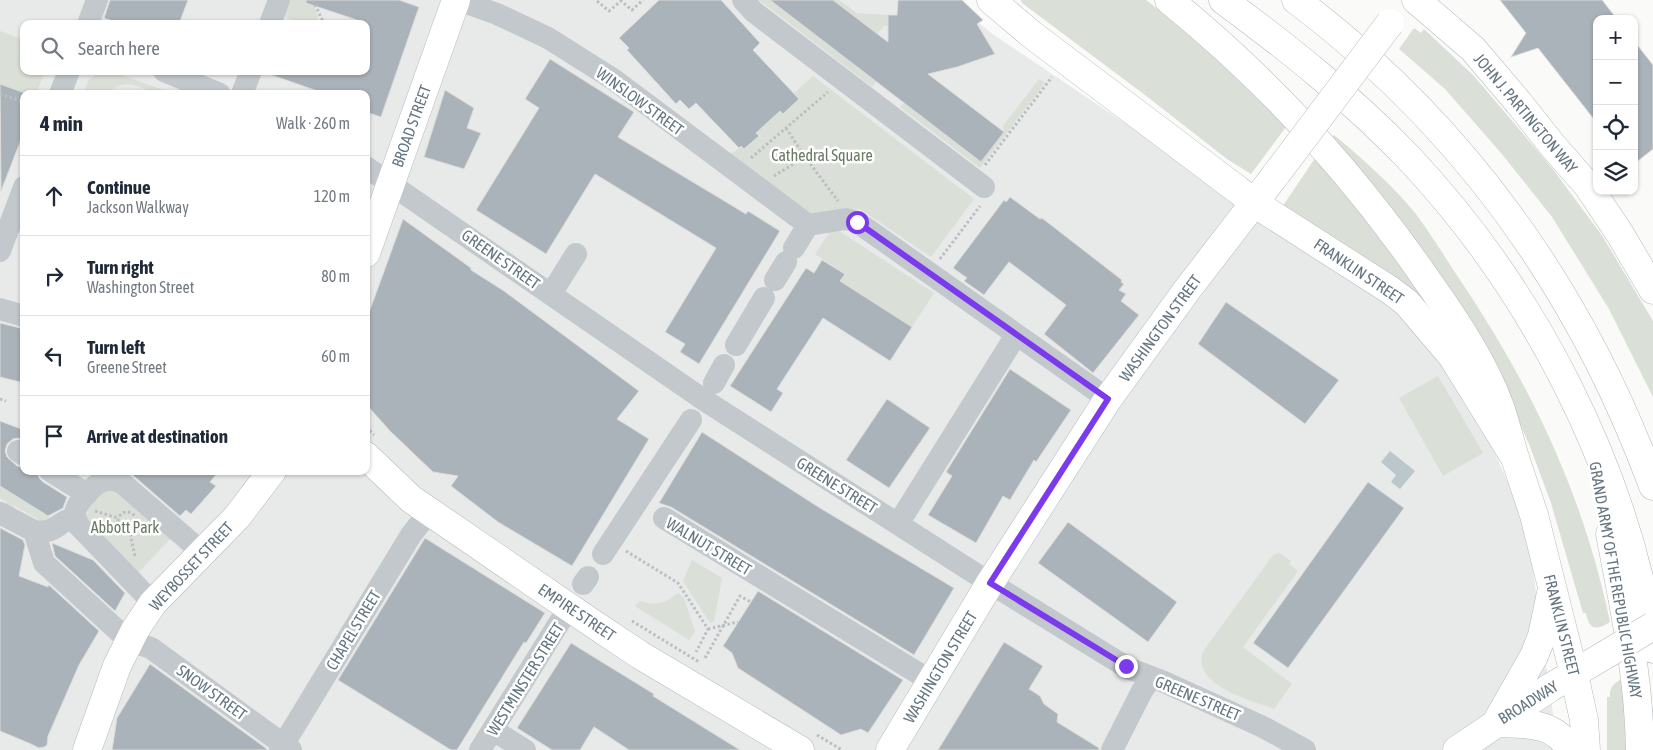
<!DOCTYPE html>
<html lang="en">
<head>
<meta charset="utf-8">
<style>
	:root { --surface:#fff; --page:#f6f6f7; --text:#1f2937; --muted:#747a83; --line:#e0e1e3 }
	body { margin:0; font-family:"Asap Condensed",sans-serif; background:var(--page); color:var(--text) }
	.controls { position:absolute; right:15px; top:15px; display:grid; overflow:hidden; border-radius:10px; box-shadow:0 1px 4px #0004 }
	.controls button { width:45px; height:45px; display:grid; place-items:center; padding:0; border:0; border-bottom:1px solid var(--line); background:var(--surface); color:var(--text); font:25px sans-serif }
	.stop { position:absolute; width:15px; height:15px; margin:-11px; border:4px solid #7c3aed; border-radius:50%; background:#fff }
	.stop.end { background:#7c3aed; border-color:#fff; box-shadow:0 1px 5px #0008 }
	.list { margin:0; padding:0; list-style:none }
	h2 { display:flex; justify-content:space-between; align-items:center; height:65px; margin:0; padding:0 20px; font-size:21px }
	h2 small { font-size:16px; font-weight:400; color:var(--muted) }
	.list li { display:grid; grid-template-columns:32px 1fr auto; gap:15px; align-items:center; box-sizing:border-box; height:80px; padding:0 20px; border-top:1px solid var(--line) }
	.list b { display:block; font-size:19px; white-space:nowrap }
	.list p { margin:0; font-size:16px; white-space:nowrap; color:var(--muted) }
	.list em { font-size:16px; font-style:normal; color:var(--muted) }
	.icon { flex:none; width:28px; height:28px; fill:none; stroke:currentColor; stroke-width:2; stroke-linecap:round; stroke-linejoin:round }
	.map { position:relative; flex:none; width:1653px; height:750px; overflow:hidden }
	.search { position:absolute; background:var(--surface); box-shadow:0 1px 4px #0004; left:20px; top:20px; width:350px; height:55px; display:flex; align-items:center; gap:12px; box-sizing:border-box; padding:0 18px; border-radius:10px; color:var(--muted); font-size:19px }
	.panel { position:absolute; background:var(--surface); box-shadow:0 1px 4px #0004; left:20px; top:90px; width:350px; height:385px; border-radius:10px }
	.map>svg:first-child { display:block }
	.built { fill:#e8e9e9; fill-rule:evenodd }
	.green { fill:#dadfd7 }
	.water { fill:#bbc7cb }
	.building { fill:#aab3b9; stroke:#dcdcda }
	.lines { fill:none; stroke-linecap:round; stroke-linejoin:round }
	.major-casing { stroke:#b5babe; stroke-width:29 }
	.highway-casing { stroke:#b4b9bd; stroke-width:29 }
	.path { stroke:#bbbfc2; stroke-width:3; stroke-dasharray:2.5 2.5; stroke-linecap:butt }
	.minor { stroke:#c3c8cc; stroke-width:22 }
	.major { stroke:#fff; stroke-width:28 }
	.highway { stroke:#fff; stroke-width:28 }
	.major-bridge-casing { stroke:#b5babe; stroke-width:29; stroke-linecap:butt }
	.major-bridge { stroke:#fff; stroke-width:28 }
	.route { stroke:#7c3aed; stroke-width:6 }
	.labels { text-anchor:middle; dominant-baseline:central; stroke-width:5; stroke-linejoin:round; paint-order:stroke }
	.street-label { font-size:16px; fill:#657683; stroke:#fff }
	.park-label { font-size:16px; fill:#687a64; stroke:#fff }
</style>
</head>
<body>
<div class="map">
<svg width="1653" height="750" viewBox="0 0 1653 750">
	<rect width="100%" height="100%" fill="#fafaf8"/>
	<path class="built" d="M0 0H952L991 33 1400 308 1476 408 1527 528 1558 750H0ZM24 24H366V71H24ZM24 94H366V471H24Z"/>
	<path class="green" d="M290 0H310C314 7 320 16 317 24H306L284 17Z
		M759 0H770L877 81 872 87Z
		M833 0H839L857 13 888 15V25L884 26 877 34Z
		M1021 0H1146L1190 34 1289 123 1251 174 1227 159 1145 95 1022 3Z
		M1414 28 1421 33 1424 29 1474 76 1552 168 1603 237 1653 321V397L1609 309 1552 217 1501 153 1445 89 1399 49Z
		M0 31 24 40V71H45L36 94H28L0 84Z
		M102 71 114 72 174 94H158L131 84 120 85 103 94H83L89 79Z
		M813 76 974 199 931 257 860 209 806 215 727 154 734 152 741 146 745 149 759 136 756 133 780 111 783 114 799 99 794 93Z
		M1039 79 1045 83 980 168 900 107 904 103 981 161 1004 132 1003 126Z
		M1334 135C1362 158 1393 186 1416 214 1430 233 1443 254 1456 274 1530 383 1583 493 1610 622 1596 631 1589 630 1586 613H1583L1551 503 1529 444 1509 399 1326 145Z
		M1318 154 1352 192 1469 360 1282 207Z
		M833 227 934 293 912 327 840 281 845 274 815 254Z
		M1438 376 1483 453 1443 476 1399 398Z
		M0 481 2 487 55 521 44 523 15 506 11 512 3 508 7 502 0 498Z
		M109 490H114L173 536 137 574 87 525C86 505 91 499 109 490Z
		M1280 553 1291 561 1289 564 1298 571 1243 647 1292 684 1274 709C1252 701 1188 684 1204 650L1274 554Z
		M692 560 722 578 714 621 710 623 683 581Z
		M678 593 684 598 695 632 689 640 635 606 640 601C658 606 663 604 678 593Z
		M1623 678 1626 750H1607V697H1610C1609 686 1615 683 1623 678Z"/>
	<path class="water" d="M1390 451 1415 471 1400 489 1391 482 1396 475 1381 462Z"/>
	<path class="building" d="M110 0H188L179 24H121L104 18Z
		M306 0H399L419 7 381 117 366 112V94H326L266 73V71H366V23L306 3Z
		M659 0H721L760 43 753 50 799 99 783 114 780 111 756 133 759 136 744 149 741 146 739 148 696 103 689 109 680 100 676 104 627 50 629 48 619 38Z
		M770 0H833L888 42V15H897L898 0H962L983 20 977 24 995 54 957 67 928 74 1004 132 981 162Z
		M1500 0H1602L1617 19H1597V123L1538 48 1511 57 1526 33Z
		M1634 41 1653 65V149L1634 164Z
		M550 59 634 112 618 137 746 214 748 211 780 231 699 364 680 352 685 344 665 332 716 248 595 174 546 254 476 210 539 108 525 99Z
		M0 84 25 93 20 106 24 108V132L1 191Z
		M445 90 474 108 467 128 481 133 464 169 424 157Z
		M1010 197 1040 219 1042 218 1122 280 1121 282 1124 284 1119 290 1126 294 1121 301 1139 315 1093 373 1044 334 1066 305 1009 262 984 295 964 281 967 278 953 268 1004 200 1006 202Z
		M403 219 471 268V270L504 291 639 391 617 419 649 439 572 566 498 522 451 486 458 476 433 472 390 431 366 404V321Z
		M822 260 845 274 840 281 912 327 890 361 823 318 777 389 783 393 771 412 730 386 806 268 814 273Z
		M1226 302 1339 380 1305 424 1198 344Z
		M0 323 24 329V383L0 377Z
		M1010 369 1071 410 1036 462 1034 460 1010 500 1003 496 976 543 928 515 952 476 946 472Z
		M887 399 930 428 889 488 846 460Z
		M0 421 24 430V440L18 438 13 439 7 444 5 451 7 457 17 466 24 468V471H37L39 478 43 482 67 497 63 508 48 516 0 486Z
		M702 432 820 508 954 588 914 655 671 507 659 503Z
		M128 471H219L210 482 216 486 191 514 186 510 180 516Z
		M1368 482 1404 508 1288 668 1253 643Z
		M1068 522 1177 602 1148 642 1038 563Z
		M0 528 23 540 25 545 19 576 48 587 49 585 99 631 79 665 48 736 47 745 44 747 39 748 31 744 0 731Z
		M425 538 545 613 526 643 524 642 457 750H451L338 680Z
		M52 543 93 560 125 593 115 611 55 556Z
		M758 591 903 680 868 733 861 729 841 735 738 668 732 653 723 646Z
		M1004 642 1043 666 1029 689 1040 696 1044 704 1058 714 1057 722 1099 748V750H938Z
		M571 643 654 694 653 696 740 750H629L594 727 580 750H552L517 728Z
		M150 664 267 749V750H112L117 718Z"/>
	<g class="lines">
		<defs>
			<path id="major" d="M991 0 1031 34 1238 190 1254 203 1390 290 1407 303 1452 356 1515 458 1534 515 1574 674 1584 720 1586 750
				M1416 0 1473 49 1518 102 1553 146 1588 186 1620 234 1653 290
				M366 253 456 0
				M366 456 411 499 592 623 640 655 800 750
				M1551 593 1542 636 1534 656 1496 723C1524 724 1555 721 1570 750
				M87 750 117 666 135 630 153 603 237 517 272 471
				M890 750 990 583 1108 399 1187 290 1277 173
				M1457 750 1551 687 1605 655"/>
			<path id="highway" d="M1169 0C1268 80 1357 178 1429 283 1456 321 1484 363 1500 407 1506 424 1510 441 1515 458
				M1223 0C1288 48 1351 98 1407 156 1532 288 1626 468 1653 649
				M1296 0C1463 125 1581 291 1653 486
				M1610 534C1624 606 1639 677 1640 750"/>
		</defs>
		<use href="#major" class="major-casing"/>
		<use href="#highway" class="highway-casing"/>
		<path class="path" d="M313 0 324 24
			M597 1 609 11 621 1 632 10 643 0
			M0 94 24 102
			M786 128 805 157
			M751 158 828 92
			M985 165 1052 77
			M774 176 805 157 838 201
			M940 259 980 206
			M0 399 6 401
			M366 427 374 435
			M95 511 118 518
			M118 521a9 9 0 1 1 18 0a9 9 0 1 1-18 0Z
			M129 529 135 556
			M626 551 678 583 708 629 696 652
			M632 621 699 662
			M708 629 738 622
			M705 658 740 596 751 602
			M817 735 842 750"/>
		<path class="minor" d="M458 0 497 14 548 38 613 79 808 225
			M743 0 754 12 984 187
			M88 24 97 0
			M270 24 279 0
			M164 71 220 94
			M60 94 69 71
			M242 94 251 71
			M366 167 704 400 990 583 1128 668 1164 682 1263 727 1305 750
			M808 225 846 219 857 222 1108 399
			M794 248 808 225
			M0 251 24 187
			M775 280 786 262
			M551 294 576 254
			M0 309 24 316
			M736 345 764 298
			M714 383 724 365
			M18 451 24 455
			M50 471 87 494
			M0 513 34 531 44 563 129 641 151 648 291 750
			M664 518 931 681
			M898 524 1016 335
			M34 531C59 535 58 518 76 519
			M603 554 691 420
			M583 584 588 577
			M153 603 78 525C77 521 75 517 75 513 77 501 95 482 107 480 113 479 117 481 122 483L202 552
			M493 730 525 750
			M280 750 411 535 429 512
			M480 750 569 607
			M1112 750 1142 691 1151 678"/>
		<use href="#major" class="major"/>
		<use href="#highway" class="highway"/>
		<defs>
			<path id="major-bridge" d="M1277 173 1390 23
				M1605 655 1653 626"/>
		</defs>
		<use href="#major-bridge" class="major-bridge-casing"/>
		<use href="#major-bridge" class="major-bridge"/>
	</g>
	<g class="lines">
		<path class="route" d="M857 222 1108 399 990 583 1126 666"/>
	</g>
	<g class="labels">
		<g class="street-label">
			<text transform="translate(640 101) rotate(36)">WINSLOW STREET</text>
			<text transform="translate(1526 113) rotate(50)">JOHN J. PARTINGTON WAY</text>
			<text transform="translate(411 126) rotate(-70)">BROAD STREET</text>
			<text transform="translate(501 259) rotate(35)">GREENE STREET</text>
			<text transform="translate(1359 271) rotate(34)">FRANKLIN STREET</text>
			<text transform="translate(1160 328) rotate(-54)">WASHINGTON STREET</text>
			<text transform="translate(837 485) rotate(32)">GREENE STREET</text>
			<text transform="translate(709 546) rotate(31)">WALNUT STREET</text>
			<text transform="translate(191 566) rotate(-47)">WEYBOSSET STREET</text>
			<text transform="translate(1616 580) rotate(80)">GRAND ARMY OF THE REPUBLIC HIGHWAY</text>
			<text transform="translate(577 612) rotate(34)">EMPIRE STREET</text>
			<text transform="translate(1562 625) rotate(76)">FRANKLIN STREET</text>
			<text transform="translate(353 630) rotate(-59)">CHAPEL STREET</text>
			<text transform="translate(940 667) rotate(-59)">WASHINGTON STREET</text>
			<text transform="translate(525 679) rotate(-58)">WESTMINSTER STREET</text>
			<text transform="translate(212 692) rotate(36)">SNOW STREET</text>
			<text transform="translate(1198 698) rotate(23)">GREENE STREET</text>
			<text transform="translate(1528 702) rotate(-32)">BROADWAY</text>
		</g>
		<g class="park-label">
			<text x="822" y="155">Cathedral Square</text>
			<text x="125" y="527">Abbott Park</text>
		</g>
	</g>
</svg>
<div class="controls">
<button>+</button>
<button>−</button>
<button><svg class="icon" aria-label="locate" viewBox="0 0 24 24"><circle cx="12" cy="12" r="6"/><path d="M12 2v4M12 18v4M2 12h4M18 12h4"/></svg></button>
<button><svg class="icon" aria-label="layers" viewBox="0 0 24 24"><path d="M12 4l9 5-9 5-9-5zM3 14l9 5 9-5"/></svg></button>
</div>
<div class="stop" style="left:857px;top:222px"></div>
<div class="stop end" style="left:1126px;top:666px"></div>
<div class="search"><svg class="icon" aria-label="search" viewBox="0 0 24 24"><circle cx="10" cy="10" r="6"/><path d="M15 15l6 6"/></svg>Search here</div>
<section class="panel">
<h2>4 min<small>Walk · 260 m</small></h2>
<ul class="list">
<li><svg class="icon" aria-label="ahead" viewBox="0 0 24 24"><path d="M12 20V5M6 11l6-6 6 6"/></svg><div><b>Continue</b><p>Jackson Walkway</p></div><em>120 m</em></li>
<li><svg class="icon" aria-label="right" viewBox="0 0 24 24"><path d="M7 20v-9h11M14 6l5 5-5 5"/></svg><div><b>Turn right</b><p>Washington Street</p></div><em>80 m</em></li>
<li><svg class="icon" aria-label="left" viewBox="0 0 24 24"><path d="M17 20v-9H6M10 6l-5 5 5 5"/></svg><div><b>Turn left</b><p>Greene Street</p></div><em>60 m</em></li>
<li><svg class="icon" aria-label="arrive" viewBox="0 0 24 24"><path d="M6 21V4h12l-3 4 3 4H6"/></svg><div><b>Arrive at destination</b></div></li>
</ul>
</section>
</div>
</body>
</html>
